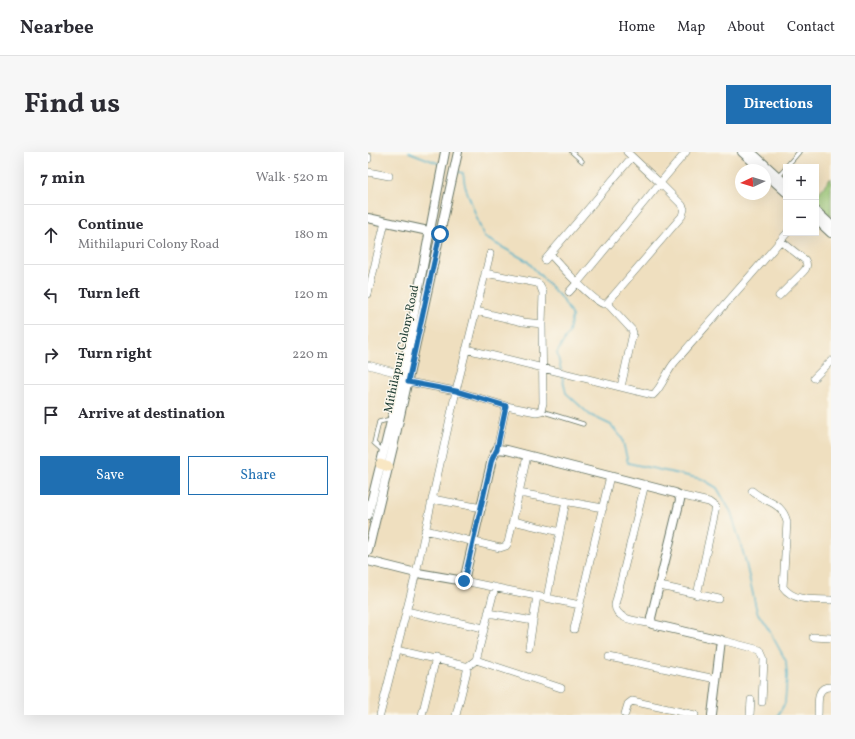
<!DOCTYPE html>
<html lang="en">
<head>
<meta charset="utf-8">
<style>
	:root { --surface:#fff; --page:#f7f7f7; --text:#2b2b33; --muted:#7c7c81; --line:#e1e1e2; --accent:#1f6fb2 }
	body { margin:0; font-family:Vollkorn,serif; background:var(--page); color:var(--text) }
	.controls { position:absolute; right:12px; top:12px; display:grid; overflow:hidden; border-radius:0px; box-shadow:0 4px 16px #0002 }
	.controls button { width:36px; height:36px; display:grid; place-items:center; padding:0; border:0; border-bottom:1px solid var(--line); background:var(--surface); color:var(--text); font:20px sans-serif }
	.compass { position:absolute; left:367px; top:12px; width:36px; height:36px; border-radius:50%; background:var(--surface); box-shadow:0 4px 16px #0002; rotate:266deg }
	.stop { position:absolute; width:12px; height:12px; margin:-9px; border:3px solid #1f6fb2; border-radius:50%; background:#fff }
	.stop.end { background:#1f6fb2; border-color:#fff; box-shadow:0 1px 4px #0008 }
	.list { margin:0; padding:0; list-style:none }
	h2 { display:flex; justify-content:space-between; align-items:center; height:52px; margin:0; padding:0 16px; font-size:17px }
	h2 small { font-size:13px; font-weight:400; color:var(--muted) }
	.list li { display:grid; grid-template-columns:26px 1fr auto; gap:12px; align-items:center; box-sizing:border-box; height:60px; padding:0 16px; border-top:1px solid var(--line) }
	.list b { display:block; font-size:15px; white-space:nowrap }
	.list p { margin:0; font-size:13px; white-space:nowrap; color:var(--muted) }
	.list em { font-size:13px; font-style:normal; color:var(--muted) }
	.actions { display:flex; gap:8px; padding:12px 16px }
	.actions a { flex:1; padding:9px 0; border:1px solid var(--accent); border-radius:0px; text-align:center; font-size:14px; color:var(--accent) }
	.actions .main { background:var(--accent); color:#fff }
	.icon { flex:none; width:22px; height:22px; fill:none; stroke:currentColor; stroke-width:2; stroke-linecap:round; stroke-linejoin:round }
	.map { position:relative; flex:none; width:463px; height:563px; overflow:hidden; border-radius:0px }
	header { display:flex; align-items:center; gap:24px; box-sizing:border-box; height:56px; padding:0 20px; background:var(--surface); border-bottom:1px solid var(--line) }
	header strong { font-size:19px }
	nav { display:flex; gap:22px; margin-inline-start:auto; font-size:14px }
	.intro { display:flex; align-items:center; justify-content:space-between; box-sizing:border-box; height:96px; padding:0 24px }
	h1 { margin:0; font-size:28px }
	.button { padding:10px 18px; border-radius:0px; background:var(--accent); color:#fff; font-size:14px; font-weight:700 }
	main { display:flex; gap:24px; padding:0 24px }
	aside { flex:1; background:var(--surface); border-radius:0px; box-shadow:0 4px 16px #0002 }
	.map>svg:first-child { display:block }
	.green { fill:#99c674; stroke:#5c8254 }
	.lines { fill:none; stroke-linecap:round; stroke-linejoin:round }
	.stream { stroke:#49afc8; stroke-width:1.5 }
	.service-casing { stroke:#687665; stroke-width:5 }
	.minor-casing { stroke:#687665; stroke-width:8 }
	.tertiary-casing { stroke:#687665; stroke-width:10 }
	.secondary-casing { stroke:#687665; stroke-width:10 }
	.service { stroke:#fff; stroke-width:3.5 }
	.minor { stroke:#fff; stroke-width:7 }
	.tertiary { stroke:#fff; stroke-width:8 }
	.secondary { stroke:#f9e7c3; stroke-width:9 }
	.route { stroke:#1f6fb2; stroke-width:5 }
	.labels { text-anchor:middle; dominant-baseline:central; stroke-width:3; stroke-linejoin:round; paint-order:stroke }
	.street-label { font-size:12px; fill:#1f3d34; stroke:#fbf7ec }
</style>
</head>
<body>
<header>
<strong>Nearbee</strong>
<nav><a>Home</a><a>Map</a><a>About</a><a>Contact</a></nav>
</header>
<div class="intro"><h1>Find us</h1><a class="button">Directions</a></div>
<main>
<aside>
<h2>7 min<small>Walk · 520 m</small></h2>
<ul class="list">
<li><svg class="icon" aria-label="ahead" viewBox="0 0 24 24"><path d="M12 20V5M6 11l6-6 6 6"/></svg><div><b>Continue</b><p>Mithilapuri Colony Road</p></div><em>180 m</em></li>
<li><svg class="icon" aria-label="left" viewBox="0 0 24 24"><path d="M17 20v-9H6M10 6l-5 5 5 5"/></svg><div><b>Turn left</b></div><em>120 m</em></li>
<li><svg class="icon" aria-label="right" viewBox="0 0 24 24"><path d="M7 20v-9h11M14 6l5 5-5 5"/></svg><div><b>Turn right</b></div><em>220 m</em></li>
<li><svg class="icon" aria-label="arrive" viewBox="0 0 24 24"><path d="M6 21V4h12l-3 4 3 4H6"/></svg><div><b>Arrive at destination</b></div></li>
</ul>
<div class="actions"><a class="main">Save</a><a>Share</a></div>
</aside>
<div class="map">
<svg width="463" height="563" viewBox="0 0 463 563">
	<rect width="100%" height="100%" fill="#fbf7ec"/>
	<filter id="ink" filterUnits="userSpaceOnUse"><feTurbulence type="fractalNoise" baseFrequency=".025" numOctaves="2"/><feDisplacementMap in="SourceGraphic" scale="8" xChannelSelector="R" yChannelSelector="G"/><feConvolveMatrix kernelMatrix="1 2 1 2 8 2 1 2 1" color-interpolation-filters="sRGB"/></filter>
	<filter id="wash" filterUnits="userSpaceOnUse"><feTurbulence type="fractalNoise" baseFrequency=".012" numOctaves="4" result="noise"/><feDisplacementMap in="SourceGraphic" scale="16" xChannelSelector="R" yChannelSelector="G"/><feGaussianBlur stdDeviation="0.9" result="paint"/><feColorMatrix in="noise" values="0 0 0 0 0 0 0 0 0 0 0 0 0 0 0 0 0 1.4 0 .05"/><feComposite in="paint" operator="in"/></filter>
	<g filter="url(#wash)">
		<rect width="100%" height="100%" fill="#efdfbf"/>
		<path class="green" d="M463 26V64L448 53V44Z"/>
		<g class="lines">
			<path class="stream" d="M41 0 72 12
				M88 19 95 21 97 34 116 85 159 109 195 148 204 164 201 180 189 201 193 218
				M194 224 198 241 222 263 243 273 254 286 260 311 334 327 349 336 363 360 377 407 389 460 401 478 418 509 419 524 417 551 410 563"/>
		</g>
	</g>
	<g filter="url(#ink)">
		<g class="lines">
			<defs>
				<path id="service" d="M204 0 214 9
					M418 15 431 0
					M410 25 418 16
					M173 259 215 272
					M15 299 6 291 11 270 23 267"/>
				<path id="minor" d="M259 0 292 31 318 0
					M0 5V7
					M0 20 21 24
					M182 102C191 112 226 150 236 152L239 151 314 64 316 57 314 53 292 31 210 130 201 140
					M177 108 264 5
					M117 121 169 131 172 133 175 141 174 172
					M0 142 17 70
					M411 144 435 120C439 116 440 113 437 108L413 89
					M239 151 264 178 265 181 253 235
					M98 197 285 243C295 234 298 220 307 210 344 167 382 125 419 81
					M0 213 34 222
					M446 226 463 209
					M35 229 88 239 138 254 168 260 173 259 175 251 174 172 155 170 108 159
					M129 297 138 254
					M277 332 247 453C248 469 272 469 284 472
					M384 339C399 352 414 349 419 370L415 435C426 450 446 447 463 448
					M151 341 235 356
					M311 343 341 350 348 355 329 443
					M64 347 114 356
					M145 369 192 380
					M57 378 132 396 138 394 140 391 159 304
					M96 429 212 453
					M292 434 351 447
					M179 446 198 349
					M38 459 116 476
					M120 461 165 469
					M206 477 242 324
					M445 485 463 486
					M353 488 392 498 396 507 394 550
					M161 495 169 444
					M28 498 97 514 99 515V519L88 563
					M241 505 348 527
					M108 508 193 536
					M99 515 108 508 110 501 127 435
					M257 562 260 552 264 549 327 563
					M12 563 48 421 88 239 122 102
					M54 563 68 506
					M382 563 383 548
					M450 563C451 551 447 534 463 535"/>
				<path id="tertiary" d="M374 0 394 18
					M383 0 418 32
					M397 21 418 40
					M448 59 463 73
					M0 66 65 80
					M448 67 463 81
					M0 363 33 229 77 0
					M0 399 26 291 90 0
					M0 409 44 420 96 429 124 307 129 297 139 298 307 341 311 343 312 348 283 466 284 472 353 488 344 563"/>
				<path id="secondary" d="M12 312 21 315"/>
			</defs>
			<use href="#service" class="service-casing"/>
			<use href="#minor" class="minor-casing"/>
			<use href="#tertiary" class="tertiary-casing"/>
			<use href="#secondary" class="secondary-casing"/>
			<use href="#service" class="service"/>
			<use href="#minor" class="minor"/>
			<use href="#tertiary" class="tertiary"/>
			<use href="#secondary" class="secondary"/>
		</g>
	</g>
	<g class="lines" filter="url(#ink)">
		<path class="route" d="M72 82 40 230 88 239 138 254 129 297 124 307 96 429"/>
	</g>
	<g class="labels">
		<g class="street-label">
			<text transform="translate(34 197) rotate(-78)">Mithilapuri Colony Road</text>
		</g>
	</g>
</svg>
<div class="controls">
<button>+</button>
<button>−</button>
</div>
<svg class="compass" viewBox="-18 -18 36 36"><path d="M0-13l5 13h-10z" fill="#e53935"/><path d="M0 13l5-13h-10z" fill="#7c7c81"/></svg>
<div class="stop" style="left:72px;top:82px"></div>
<div class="stop end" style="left:96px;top:429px"></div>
</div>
</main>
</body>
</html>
